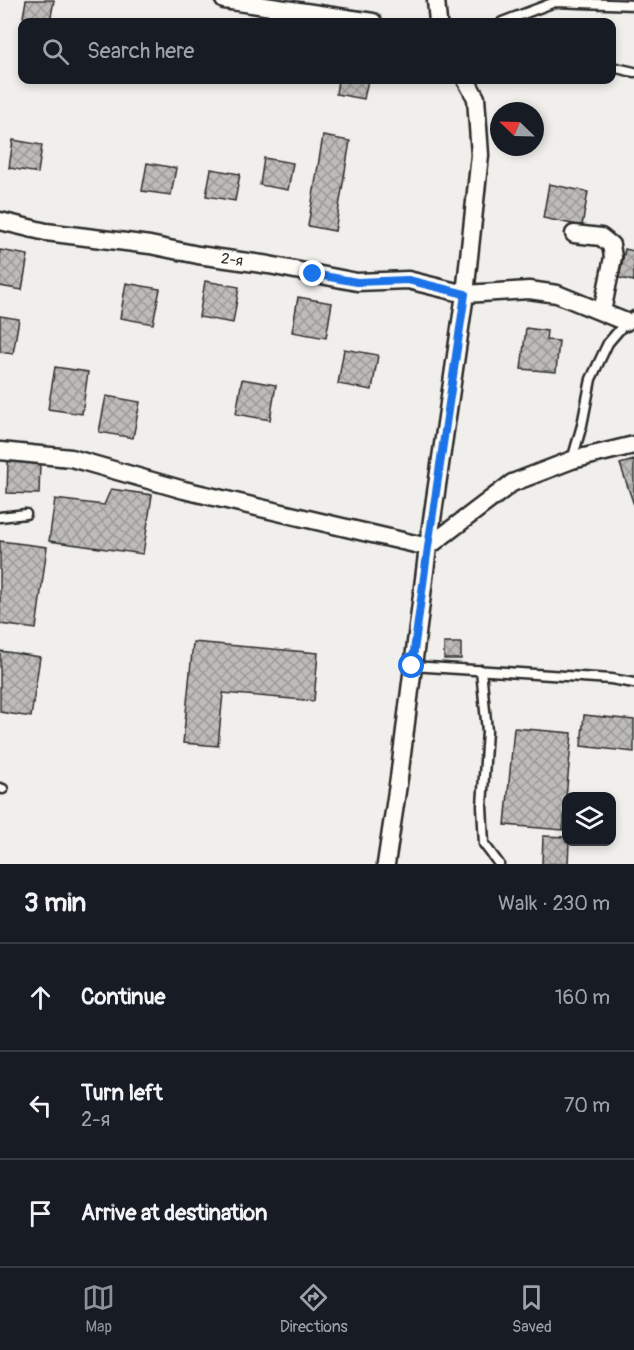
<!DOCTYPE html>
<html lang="en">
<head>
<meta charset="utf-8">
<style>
	:root { --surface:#171b24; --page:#242831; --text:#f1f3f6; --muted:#9ea1a6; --line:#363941; --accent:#8c9099 }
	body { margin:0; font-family:Pangolin,sans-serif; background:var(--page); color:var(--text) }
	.controls { position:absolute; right:18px; bottom:18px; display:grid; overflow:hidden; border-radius:12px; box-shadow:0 3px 9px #0003 }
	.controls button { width:54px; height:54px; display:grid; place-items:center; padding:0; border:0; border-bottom:2px solid var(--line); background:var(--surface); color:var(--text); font:30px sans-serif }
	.compass { position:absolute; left:490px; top:102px; width:54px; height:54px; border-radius:50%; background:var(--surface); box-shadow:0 3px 9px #0003; rotate:293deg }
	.stop { position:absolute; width:18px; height:18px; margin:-14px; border:4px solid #1a73e8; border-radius:50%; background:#fff }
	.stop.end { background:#1a73e8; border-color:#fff; box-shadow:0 2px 6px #0008 }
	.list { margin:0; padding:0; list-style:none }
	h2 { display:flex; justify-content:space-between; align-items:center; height:78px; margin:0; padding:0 24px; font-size:26px }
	h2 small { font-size:20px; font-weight:400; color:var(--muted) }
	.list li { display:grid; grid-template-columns:39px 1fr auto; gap:18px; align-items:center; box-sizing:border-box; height:108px; padding:0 24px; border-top:2px solid var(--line) }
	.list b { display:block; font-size:22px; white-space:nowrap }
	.list p { margin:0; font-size:20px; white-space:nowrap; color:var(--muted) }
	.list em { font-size:20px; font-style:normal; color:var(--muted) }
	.icon { flex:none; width:33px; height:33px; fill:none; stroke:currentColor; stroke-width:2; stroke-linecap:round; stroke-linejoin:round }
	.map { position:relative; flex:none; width:634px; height:864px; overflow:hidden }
	.search { position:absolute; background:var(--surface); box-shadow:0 3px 9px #0003; left:18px; right:18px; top:18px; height:66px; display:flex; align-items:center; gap:15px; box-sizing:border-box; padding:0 21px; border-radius:12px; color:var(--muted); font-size:22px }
	.sheet { height:402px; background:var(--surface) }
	nav { display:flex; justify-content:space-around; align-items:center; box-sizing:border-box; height:84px; border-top:2px solid var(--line); background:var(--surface); font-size:16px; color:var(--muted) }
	nav a { display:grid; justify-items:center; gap:3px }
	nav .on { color:var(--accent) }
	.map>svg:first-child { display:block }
	.building { fill:url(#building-cross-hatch); stroke:#2b2b2b; stroke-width:1.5 }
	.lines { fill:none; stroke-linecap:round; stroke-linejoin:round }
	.service-casing { stroke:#2b2b2b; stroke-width:13 }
	.minor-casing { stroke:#2b2b2b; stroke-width:21 }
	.service { stroke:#fdfcf7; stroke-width:8 }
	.minor { stroke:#fdfcf7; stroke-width:16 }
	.route { stroke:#1a73e8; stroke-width:8 }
	.labels { text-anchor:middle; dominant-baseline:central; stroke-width:4.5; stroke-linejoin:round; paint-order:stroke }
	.street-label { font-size:15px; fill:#2b2b2b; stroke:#fdfcf7 }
</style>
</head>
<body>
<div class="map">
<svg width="634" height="864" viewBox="0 0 634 864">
	<defs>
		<pattern id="building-cross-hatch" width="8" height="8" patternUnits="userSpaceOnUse" patternTransform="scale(1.5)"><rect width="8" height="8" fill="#bdbcb8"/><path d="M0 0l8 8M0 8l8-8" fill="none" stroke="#9a9996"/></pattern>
	</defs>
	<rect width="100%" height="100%" fill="#f0efeb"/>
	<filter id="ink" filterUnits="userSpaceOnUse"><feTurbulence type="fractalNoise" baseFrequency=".0167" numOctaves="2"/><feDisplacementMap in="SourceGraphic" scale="12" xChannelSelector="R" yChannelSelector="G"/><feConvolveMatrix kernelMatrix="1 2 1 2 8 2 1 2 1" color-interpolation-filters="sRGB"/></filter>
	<g filter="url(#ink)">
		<path class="building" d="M26 0H54L50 22 23 17Z
			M338 80H368L364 99 336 94Z
			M323 136 350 141 335 231 308 226Z
			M13 140 42 145 38 173 9 168Z
			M264 158 293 163 288 190 260 185Z
			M147 163 176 168 171 195 142 191Z
			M211 169 240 174 235 201 206 196Z
			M549 184 588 192 582 226 543 218Z
			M625 249 634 251V281L619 278Z
			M0 250 28 255 22 290 0 286Z
			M205 281 239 287 233 323 199 317Z
			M126 283 160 289 153 324 120 318Z
			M298 297 332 303 326 338 292 332Z
			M0 316 19 319 13 354 0 352Z
			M526 328 547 331 546 340 559 341 556 372 521 369Z
			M344 349 378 355 372 390 338 384Z
			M55 367 88 372 82 414 48 409Z
			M242 379 276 385 270 420 236 414Z
			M106 396 140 402 133 438 99 432Z
			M634 460V505L620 464Z
			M8 461 40 462 39 494 7 493Z
			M111 489 152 495 143 554 49 541 55 499 104 505Z
			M0 541 47 547 36 629 0 624Z
			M193 642 318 653 314 701 223 693 218 746 183 743Z
			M444 643H461V659H444Z
			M0 651 40 657 31 717 0 712Z
			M584 715 634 720V752L581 746Z
			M514 728 572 733 563 830 505 825Z
			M543 836 566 837V842H569L568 864H542Z"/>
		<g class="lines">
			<defs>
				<path id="service" d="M502 22 555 2 634 5
					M612 67 634 72
					M572 460 582 425 591 379 608 343 626 322 634 316
					M0 517 26 514
					M412 666 611 679 634 683
					M481 670 487 731 482 806 484 844 499 864
					M0 788 3 789"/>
				<path id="minor" d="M224 0 373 22
					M436 0 438 22
					M0 221 46 232 150 245 198 255 269 265 357 282 408 280 465 294 529 290 557 294 626 322
					M574 234 601 237 611 245 613 257 602 312
					M0 451 71 458 184 490 428 547 512 483 572 460 634 445
					M386 864 399 778 428 547 465 294 480 155 476 98 466 80"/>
			</defs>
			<use href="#service" class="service-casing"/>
			<use href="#minor" class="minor-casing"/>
			<use href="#service" class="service"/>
			<use href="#minor" class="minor"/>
		</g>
	</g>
	<g class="lines" filter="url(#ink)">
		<path class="route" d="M313 274 357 282 408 280 465 294 428 547 412 666"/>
	</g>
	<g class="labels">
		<g class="street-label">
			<text transform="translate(232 260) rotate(8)">2-я</text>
		</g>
	</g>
</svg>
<div class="controls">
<button><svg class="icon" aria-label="layers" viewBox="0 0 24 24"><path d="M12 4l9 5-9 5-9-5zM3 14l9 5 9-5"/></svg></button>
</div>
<svg class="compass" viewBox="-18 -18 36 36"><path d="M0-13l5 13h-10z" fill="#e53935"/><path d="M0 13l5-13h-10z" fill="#9ea1a6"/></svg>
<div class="stop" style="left:412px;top:666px"></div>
<div class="stop end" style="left:313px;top:274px"></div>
<div class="search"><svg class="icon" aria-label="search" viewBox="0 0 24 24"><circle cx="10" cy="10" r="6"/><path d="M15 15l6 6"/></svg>Search here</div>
</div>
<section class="sheet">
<h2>3 min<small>Walk · 230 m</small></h2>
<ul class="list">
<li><svg class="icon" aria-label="ahead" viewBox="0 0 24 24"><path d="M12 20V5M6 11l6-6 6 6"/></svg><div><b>Continue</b></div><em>160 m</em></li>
<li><svg class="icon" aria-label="left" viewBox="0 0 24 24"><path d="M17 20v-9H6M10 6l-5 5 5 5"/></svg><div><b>Turn left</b><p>2-я</p></div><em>70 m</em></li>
<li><svg class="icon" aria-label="arrive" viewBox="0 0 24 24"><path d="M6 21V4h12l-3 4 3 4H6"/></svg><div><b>Arrive at destination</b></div></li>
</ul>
</section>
<nav>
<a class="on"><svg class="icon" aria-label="map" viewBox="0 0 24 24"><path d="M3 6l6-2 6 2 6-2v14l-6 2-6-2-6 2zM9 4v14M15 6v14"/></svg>Map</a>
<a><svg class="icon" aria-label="directions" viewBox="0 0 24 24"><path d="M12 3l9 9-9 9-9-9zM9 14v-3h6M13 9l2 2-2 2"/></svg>Directions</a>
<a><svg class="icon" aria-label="saved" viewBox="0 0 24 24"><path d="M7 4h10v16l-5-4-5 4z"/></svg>Saved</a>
</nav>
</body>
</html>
